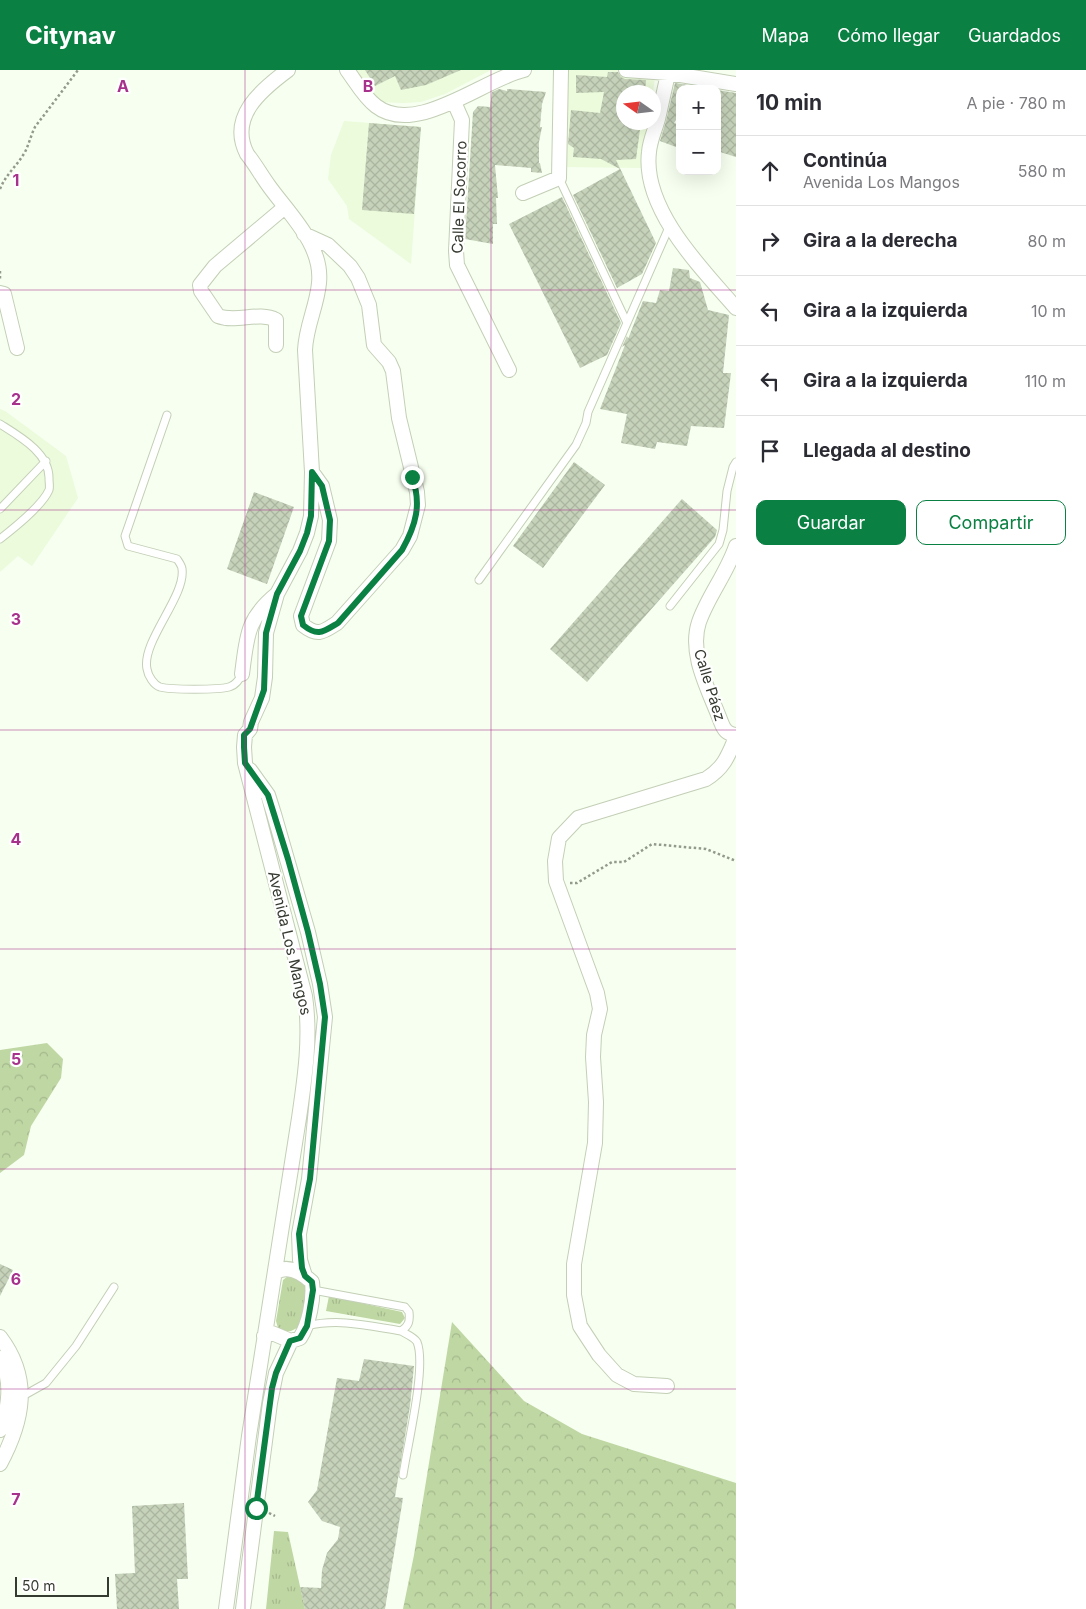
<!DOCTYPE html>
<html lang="es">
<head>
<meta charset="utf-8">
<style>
	:root { --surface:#fff; --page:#f7f7f7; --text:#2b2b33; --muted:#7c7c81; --line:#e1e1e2; --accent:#0b8043 }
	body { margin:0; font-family:Inter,sans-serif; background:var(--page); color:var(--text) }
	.controls { position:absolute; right:15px; top:15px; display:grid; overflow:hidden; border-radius:10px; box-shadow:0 5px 20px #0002 }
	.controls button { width:45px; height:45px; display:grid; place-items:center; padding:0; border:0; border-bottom:1px solid var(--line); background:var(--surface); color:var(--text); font:25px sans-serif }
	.compass { position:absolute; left:616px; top:15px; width:45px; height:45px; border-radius:50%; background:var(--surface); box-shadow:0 5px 20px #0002; rotate:284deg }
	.scale { position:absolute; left:15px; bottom:12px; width:94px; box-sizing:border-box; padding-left:5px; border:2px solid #363b31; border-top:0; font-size:14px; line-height:18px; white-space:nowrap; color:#363b31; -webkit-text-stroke:4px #fff; paint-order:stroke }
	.stop { position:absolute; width:15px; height:15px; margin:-11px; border:4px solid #0b8043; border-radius:50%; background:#fff }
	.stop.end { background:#0b8043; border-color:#fff; box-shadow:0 1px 5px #0008 }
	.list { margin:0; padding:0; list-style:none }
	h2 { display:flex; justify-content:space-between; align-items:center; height:65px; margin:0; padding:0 20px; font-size:21px }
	h2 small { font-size:16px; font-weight:400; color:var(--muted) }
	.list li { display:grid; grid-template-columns:32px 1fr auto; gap:15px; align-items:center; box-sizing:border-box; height:70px; padding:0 20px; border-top:1px solid var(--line) }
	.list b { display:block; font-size:19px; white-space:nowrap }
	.list p { margin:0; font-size:16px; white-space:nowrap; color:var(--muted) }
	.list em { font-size:16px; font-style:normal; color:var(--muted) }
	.actions { display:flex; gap:10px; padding:15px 20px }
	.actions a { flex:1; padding:11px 0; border:1px solid var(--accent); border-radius:10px; text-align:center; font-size:18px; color:var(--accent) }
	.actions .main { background:var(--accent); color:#fff }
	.icon { flex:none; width:28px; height:28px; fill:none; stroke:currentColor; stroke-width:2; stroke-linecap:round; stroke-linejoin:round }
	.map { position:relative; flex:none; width:736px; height:1539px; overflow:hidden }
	header { display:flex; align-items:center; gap:30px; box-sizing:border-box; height:70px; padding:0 25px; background:var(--accent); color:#fff }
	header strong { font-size:24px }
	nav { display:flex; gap:28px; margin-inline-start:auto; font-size:18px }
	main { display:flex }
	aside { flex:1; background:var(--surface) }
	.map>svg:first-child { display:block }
	.built { fill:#ebfbdb }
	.grass { fill:url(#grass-tufts) }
	.forest { fill:url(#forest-crowns) }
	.building { fill:url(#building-cross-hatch) }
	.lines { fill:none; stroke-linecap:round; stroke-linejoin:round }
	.service-casing { stroke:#c3cfb6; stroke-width:9 }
	.minor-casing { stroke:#c3cfb6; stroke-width:16 }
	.path { stroke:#939a8d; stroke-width:2.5; stroke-dasharray:2.5 2.5; stroke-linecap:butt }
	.service { stroke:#fff; stroke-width:7 }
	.minor { stroke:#fff; stroke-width:14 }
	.route { stroke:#0b8043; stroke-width:6 }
	.grid { fill:none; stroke:#a7328c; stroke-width:1; stroke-opacity:0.55 }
	.labels { text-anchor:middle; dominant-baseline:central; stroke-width:4.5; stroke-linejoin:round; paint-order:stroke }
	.street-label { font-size:15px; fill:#363b31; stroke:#fff }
	.grid-label { font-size:16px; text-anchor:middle; font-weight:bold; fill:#a7328c; stroke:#fff; stroke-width:4.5; stroke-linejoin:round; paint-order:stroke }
</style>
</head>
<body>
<header>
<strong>Citynav</strong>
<nav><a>Mapa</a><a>Cómo llegar</a><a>Guardados</a></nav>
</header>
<main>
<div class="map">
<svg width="736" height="1539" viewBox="0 0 736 1539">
	<defs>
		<pattern id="grass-tufts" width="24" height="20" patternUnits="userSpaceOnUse" patternTransform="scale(1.25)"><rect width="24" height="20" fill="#bfd7a3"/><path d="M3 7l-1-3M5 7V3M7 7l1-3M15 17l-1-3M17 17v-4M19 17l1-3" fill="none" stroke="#a5b98d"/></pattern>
		<pattern id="forest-crowns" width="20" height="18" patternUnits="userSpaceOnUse" patternTransform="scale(1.25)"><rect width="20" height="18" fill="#bfd7a3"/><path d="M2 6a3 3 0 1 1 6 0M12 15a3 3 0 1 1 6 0" fill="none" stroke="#a5b98d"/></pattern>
		<pattern id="building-cross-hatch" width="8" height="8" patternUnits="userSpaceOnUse" patternTransform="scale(1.25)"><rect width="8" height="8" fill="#c6d2ba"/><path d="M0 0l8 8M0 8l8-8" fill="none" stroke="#abb5a0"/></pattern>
	</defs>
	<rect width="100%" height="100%" fill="#f7fff0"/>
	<path class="built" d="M345 0H491L445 24 421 32 404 33 379 32Z
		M567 0H656L653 22H624V52L649 53 643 98 562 97Z
		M344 51 421 57 411 194 349 149 347 136 328 109 331 85Z
		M0 339 5 341 66 386 78 428 32 496 18 486 0 502Z"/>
	<path class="grass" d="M288 1206H295L308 1214 301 1256 291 1261 283 1262 278 1258 276 1251 283 1210Z
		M329 1226 402 1242 405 1248 400 1254 326 1241Z
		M274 1461 288 1462 305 1539H266Z"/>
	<path class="forest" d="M47 973 63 989 61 1008 31 1056 24 1085 0 1103V980Z
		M452 1252 524 1331 582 1364 736 1413V1539H403L414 1485Z"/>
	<path class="building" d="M365 0H461L426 15 401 20 395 6 375 16Z
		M608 2H618L621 7 625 9 646 10 645 22H624V52H641L636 89 616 90 656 173 642 204 617 218 573 125 620 99 601 89 573 87 574 78 568 74 571 40 600 43 604 22 576 23V5L607 7Z
		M675 13 701 17V19H680V44L674 53 680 55V66L676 77 660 71 666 51Z
		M499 19 507 21V19L546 22 542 34 540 57H542L539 72V93H540L542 103 531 102V98L495 95 498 128H496L497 154H493V174L465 169 473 42 478 36 490 37 492 22Z
		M717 20 736 23V87L717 81Z
		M369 53 421 57 414 144 362 140Z
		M562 127 621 253 607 285 580 298 509 154Z
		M673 198 689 200 690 208 700 212 708 240 729 245 723 303H731L724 358 691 356 687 376 657 372 655 379 621 373 627 344 600 339 625 275 622 277 627 266 628 269 643 231 656 233 660 220 669 221Z
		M574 392 605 415 543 498 513 476Z
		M254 422 294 437 267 514 227 499Z
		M682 429 717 460 715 467 587 612 550 579Z
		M0 1194 13 1200 0 1226Z
		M364 1289 414 1296 410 1336 395 1427 403 1428 385 1539H305L300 1517 321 1518 322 1500 327 1483 338 1469 340 1457 322 1451 308 1432 317 1420 337 1308 359 1311Z
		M184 1433 188 1509H177L179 1539H117L115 1504 135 1503 132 1436Z"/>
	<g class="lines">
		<defs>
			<path id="service" d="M559 108 627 253
				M167 345 125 466 128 476 177 489C179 492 182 496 182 499 186 526 141 572 147 599 148 606 154 615 160 617 171 620 218 620 229 617 236 615 239 610 242 604
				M0 354C19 366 50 383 49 409 49 412 50 417 49 420 42 436 14 458 0 469
				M0 439 46 391
				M479 510 576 375 586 353 588 342 670 155
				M670 536 719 474 723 460 727 421 733 397 736 392
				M307 1256C339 1248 369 1256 401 1261 409 1256 410 1251 409 1242L405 1237 313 1220
				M401 1261C406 1264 414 1267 417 1272 427 1296 407 1377 403 1405
				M21 1327 46 1313 76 1276 114 1217"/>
			<path id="minor" d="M347 0C356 12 364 27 376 36 416 67 484 9 524 0
				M626 0 668 3 736 14
				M669 0C665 16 662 32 658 49 655 60 650 70 649 82 642 139 702 199 736 238
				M454 32 462 50 456 181 457 195 509 300
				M523 123 559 108 561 0
				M304 164 328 175 350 196 358 208 369 235 374 275 389 292 393 301 399 348 417 422 418 435 410 466 402 480 337 553C323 562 318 567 303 555L301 546 329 471 330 450 322 416 312 402
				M0 223 4 224 17 278
				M276 275V250C259 241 236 253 218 246L201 221 200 215 215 196 285 137
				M736 476C727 503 708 526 699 552 688 585 710 622 721 652 724 660 727 664 736 665
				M242 604C247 567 246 549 277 524
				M250 700 268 725 274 744 308 862 320 914 325 947 309 1109 299 1164 300 1190 305 1206
				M264 1266 272 1263 291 1271 300 1268C309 1254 314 1229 312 1212 301 1202 287 1194 275 1203
				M0 1267C32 1309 23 1351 0 1394
				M0 1288C13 1310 9 1338 0 1360
				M667 1316 634 1314 617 1305 599 1285 580 1256 574 1225V1194L595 1073 596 1032 593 987 594 965 600 939 597 923 556 811 555 791 559 768 578 748 706 709C724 698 728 686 736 667
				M226 1539 249 1366 299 1048C305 1007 311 967 305 926L245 693 244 677 245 665 250 659 251 652 262 628 265 607 266 563 277 524 300 481 307 463 311 446 312 402 305 280C306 256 317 236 319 213 323 175 289 144 269 116 261 105 255 94 247 84 228 47 261 20 288 0
				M243 1539 270 1333 276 1303 291 1271"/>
		</defs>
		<use href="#service" class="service-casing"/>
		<use href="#minor" class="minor-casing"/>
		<path class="path" d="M0 119C6 104 17 96 25 82 29 74 31 65 35 57L78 0
			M0 201V211
			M570 813H577L612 792H624L652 774 706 779 736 791
			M269 1443 275 1446"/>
		<use href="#service" class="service"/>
		<use href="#minor" class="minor"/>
	</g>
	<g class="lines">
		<path class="route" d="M256 1438 272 1318 276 1303 290 1271 300 1268 307 1256 313 1220 312 1212 305 1206 302 1198 299 1164 310 1109 325 947 320 914 308 862 288 789 268 725 245 693 244 677V665L250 659 264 620 266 563 277 524 300 481 307 463 311 446 312 402 322 416 330 450 329 471 301 546 303 555C318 567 323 562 338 553L402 480C416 455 422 434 412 407"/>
	</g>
	<path class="grid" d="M245 0V1539M491 0V1539M0 220H736M0 440H736M0 660H736M0 879H736M0 1099H736M0 1319H736"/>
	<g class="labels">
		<g class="street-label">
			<text transform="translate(459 127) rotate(-88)">Calle El Socorro</text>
			<text transform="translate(710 615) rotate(73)">Calle Páez</text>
			<text transform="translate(290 873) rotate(77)">Avenida Los Mangos</text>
		</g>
	</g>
	<g class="grid-label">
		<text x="123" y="22">A</text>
		<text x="368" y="22">B</text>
		<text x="16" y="116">1</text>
		<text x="16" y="335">2</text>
		<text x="16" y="555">3</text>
		<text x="16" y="775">4</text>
		<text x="16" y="995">5</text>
		<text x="16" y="1215">6</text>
		<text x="16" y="1435">7</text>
	</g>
</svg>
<div class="controls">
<button>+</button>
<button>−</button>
</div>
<svg class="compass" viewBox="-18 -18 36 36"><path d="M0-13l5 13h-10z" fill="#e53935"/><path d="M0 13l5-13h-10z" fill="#7c7c81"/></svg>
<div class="scale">50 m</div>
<div class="stop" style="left:256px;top:1438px"></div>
<div class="stop end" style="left:412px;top:407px"></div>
</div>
<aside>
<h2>10 min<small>A pie · 780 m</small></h2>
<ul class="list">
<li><svg class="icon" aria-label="ahead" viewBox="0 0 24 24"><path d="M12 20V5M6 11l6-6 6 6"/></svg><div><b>Continúa</b><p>Avenida Los Mangos</p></div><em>580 m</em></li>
<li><svg class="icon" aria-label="right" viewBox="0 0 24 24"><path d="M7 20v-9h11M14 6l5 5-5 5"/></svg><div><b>Gira a la derecha</b></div><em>80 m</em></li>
<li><svg class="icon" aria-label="left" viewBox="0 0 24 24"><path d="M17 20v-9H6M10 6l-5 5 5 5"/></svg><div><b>Gira a la izquierda</b></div><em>10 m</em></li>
<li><svg class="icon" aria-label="left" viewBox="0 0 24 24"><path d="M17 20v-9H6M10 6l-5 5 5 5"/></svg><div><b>Gira a la izquierda</b></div><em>110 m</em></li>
<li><svg class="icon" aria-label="arrive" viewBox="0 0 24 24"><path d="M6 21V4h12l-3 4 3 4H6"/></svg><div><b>Llegada al destino</b></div></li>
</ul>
<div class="actions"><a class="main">Guardar</a><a>Compartir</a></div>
</aside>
</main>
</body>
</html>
